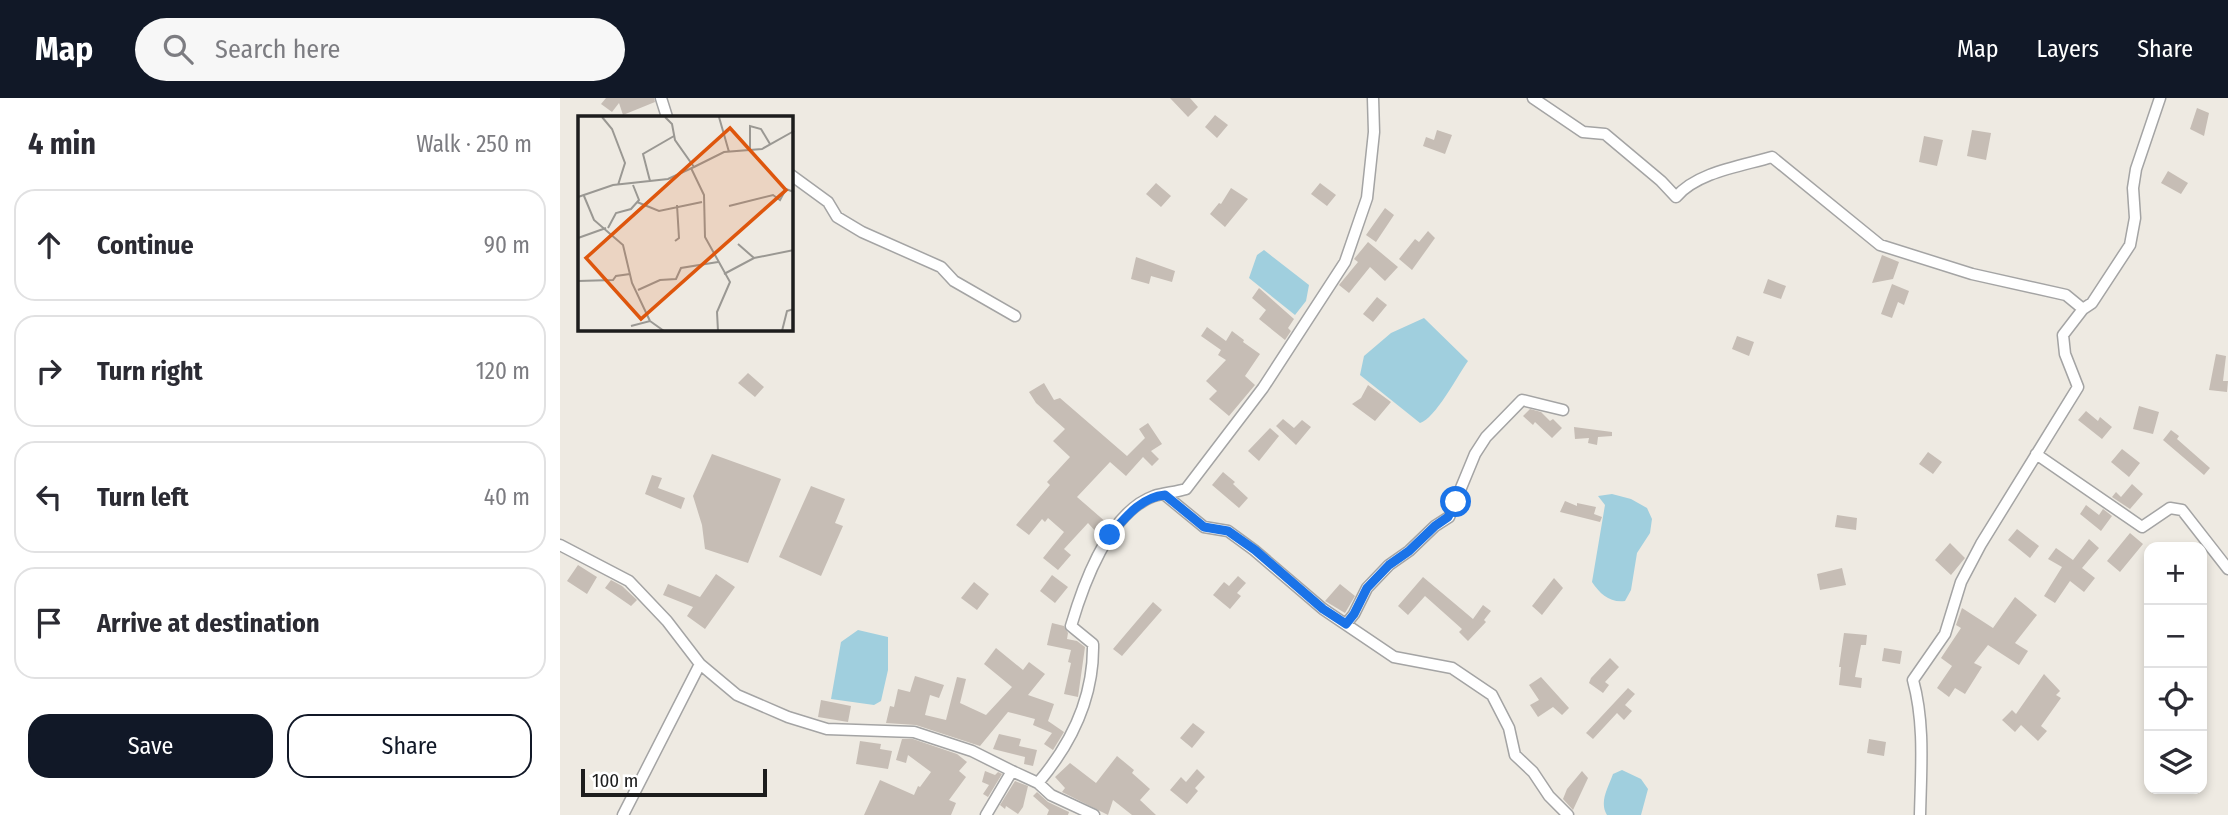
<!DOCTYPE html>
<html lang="en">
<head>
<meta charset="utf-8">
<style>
	:root { --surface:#fff; --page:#f7f7f7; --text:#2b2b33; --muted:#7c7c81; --line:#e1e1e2; --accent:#111827 }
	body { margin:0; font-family:"Fira Sans Condensed",sans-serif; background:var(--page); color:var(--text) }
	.controls { position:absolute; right:21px; bottom:21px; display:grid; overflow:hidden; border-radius:14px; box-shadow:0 4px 10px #0003 }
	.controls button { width:63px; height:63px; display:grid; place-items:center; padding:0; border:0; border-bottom:2px solid var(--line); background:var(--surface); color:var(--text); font:35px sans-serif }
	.scale { position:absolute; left:21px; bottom:18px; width:186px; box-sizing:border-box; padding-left:7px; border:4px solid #1d1d1d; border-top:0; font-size:19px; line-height:24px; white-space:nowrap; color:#1d1d1d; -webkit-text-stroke:5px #fff; paint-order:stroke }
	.stop { position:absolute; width:21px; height:21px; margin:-16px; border:5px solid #1a73e8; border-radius:50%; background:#fff }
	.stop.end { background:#1a73e8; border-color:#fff; box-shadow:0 2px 7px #0008 }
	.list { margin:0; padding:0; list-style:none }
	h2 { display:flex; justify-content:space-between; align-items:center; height:91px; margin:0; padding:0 28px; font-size:30px }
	h2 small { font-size:23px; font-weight:400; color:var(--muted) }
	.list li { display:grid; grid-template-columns:46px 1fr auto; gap:21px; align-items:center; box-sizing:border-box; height:112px; margin:0 14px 14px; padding:0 14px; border:2px solid var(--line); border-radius:21px }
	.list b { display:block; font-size:26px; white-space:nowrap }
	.list em { font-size:23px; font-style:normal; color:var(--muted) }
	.actions { display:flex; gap:14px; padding:21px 28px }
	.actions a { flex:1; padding:16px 0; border:2px solid var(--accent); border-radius:21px; text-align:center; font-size:24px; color:var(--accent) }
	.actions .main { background:var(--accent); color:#fff }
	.icon { flex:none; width:38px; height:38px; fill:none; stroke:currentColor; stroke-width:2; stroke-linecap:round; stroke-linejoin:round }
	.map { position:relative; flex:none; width:1668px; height:717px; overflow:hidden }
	header { display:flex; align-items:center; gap:42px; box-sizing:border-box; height:98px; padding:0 35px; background:var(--accent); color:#fff }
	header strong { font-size:33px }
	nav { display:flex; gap:38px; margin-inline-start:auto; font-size:24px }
	.search { width:490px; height:63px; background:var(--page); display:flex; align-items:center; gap:18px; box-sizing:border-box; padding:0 24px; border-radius:38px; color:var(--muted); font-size:26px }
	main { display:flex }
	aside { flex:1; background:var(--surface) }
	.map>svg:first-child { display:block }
	.water { fill:#a0cfde }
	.building { fill:#c6bdb5 }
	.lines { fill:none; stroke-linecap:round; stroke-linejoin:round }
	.minor-casing { stroke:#a4a4a4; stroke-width:13 }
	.minor { stroke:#fff; stroke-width:10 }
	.route { stroke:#1a73e8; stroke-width:9 }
	.inset-road { fill:none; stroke:#9a9893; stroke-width:2 }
	.view { fill:#de560d; fill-opacity:0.15; stroke:#de560d; stroke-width:3.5 }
	.inset-edge { fill:none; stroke:#1d1d1d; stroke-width:3.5 }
</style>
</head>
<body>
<header>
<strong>Map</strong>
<div class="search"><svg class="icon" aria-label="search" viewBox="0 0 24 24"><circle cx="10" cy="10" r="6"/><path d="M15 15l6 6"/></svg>Search here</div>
<nav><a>Map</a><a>Layers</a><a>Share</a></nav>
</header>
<main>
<aside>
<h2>4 min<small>Walk · 250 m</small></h2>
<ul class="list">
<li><svg class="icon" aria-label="ahead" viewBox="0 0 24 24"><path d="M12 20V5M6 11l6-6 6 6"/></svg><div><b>Continue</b></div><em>90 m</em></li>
<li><svg class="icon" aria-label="right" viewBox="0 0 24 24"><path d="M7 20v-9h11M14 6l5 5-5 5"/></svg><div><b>Turn right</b></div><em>120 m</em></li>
<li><svg class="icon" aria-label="left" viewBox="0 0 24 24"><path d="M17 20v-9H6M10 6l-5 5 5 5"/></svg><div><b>Turn left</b></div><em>40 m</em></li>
<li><svg class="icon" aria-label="arrive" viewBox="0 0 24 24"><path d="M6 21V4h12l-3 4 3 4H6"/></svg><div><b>Arrive at destination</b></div></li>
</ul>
<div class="actions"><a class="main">Save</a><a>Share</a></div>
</aside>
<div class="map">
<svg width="1668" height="717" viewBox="0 0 1668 717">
	<rect width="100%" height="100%" fill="#eeeae2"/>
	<path class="water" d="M704 152 749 187 746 203 735 217 689 180 697 157Z
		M864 220 908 263C898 277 875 321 860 325L800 277 804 258 831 235Z
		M1052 396 1071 401 1087 410 1092 421 1090 435 1077 455 1071 492 1065 503C1050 505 1040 496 1032 484L1045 407 1038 398Z
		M298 532 328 539V572L321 603 314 607 271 601 281 544Z
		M1062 672 1081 681 1088 691 1081 717H1047C1039 704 1048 690 1053 676Z"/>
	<path class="building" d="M46 0H94L95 4 63 17 59 5 52 14 41 6Z
		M610 0H630L638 9 628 19Z
		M1637 10 1649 15 1644 38 1630 31Z
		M655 17 668 27 657 40 645 29Z
		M877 32 892 37 885 56 863 48 866 39 874 42Z
		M1412 32 1431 35 1426 62 1407 58Z
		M1364 38 1383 42 1377 68 1359 64Z
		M1608 73 1628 85 1621 96 1601 85Z
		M596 85 611 98 601 109 586 96Z
		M760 85 776 97 767 108 751 96Z
		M671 90 688 101 665 129 650 116 659 105 661 106Z
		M825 110 834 117 816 144 806 137Z
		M868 133 875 140 852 172 839 161 855 141 859 144Z
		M808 144 838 169 825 183 810 169 789 195 779 187 798 164 794 161Z
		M1322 157 1339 164 1333 181 1312 185Z
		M576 159 615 173 612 184 591 178 589 186 571 181Z
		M1208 181 1226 188 1221 201 1203 195Z
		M1332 186 1349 193 1344 207 1338 204 1332 220 1321 216Z
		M699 190 734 221 728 230 731 233 725 242 699 221 706 212 692 200Z
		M817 199 827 207 813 224 803 216Z
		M647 229 666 243 672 233 684 242 683 244 700 256 685 278 695 287 669 318 649 301 657 293 646 283 666 262 658 257 661 252 641 238Z
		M1177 238 1194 244 1189 258 1172 251Z
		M1656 256 1666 258 1663 283H1668L1667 294 1649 292Z
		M188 275 204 289 195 299 178 285Z
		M484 285 494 302 500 300 567 358 585 340 579 331 588 325 602 346 591 353 599 361 592 368 583 359 566 378 550 364 517 399 547 425 537 435 528 425 504 451 511 457 498 472 483 460 504 434 488 420 485 424 482 421 469 437 456 427 490 387 487 384 510 359 493 343 505 331 476 305 469 294Z
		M808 287 831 304 815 323 792 306 801 300Z
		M1579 308 1599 314 1593 336 1573 331Z
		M970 311 981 314 990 323 993 321 1002 330 992 340 975 324 973 327 963 318Z
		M1526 313 1538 323 1540 319 1552 329 1542 341 1518 322Z
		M723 321 734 330 742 322 751 329 736 347 716 328Z
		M1014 329 1052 334V338L1038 339 1037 347 1028 345 1029 340 1015 341Z
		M710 330 719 338 699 363 688 353Z
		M1611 332 1619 338 1617 341 1650 370 1644 377 1603 342Z
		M1562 351 1580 365 1569 379 1551 364Z
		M1368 354 1382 364 1373 376 1359 366Z
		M152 356 221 381 188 465 145 451 142 427 133 398Z
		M663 374 675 384 673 386 688 400 679 410 652 387Z
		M92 377 102 380 98 390 125 400 121 411 85 396Z
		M1572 386 1583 396 1570 411 1552 399 1556 394 1561 399Z
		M251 388 285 401 275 425 283 428 261 478 219 459Z
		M1005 403 1017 408V405L1036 409 1034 416 1042 419 1040 424 1000 414Z
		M1526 407 1539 417 1543 411 1552 418 1541 433 1520 416Z
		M1277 417 1297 420 1296 432 1275 429Z
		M1457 431 1479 448 1470 460 1448 442Z
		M1570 435 1583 446 1560 474 1547 463Z
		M1529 441 1539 450 1522 470 1535 480 1524 494 1510 483 1495 505 1484 498 1502 469 1488 461 1496 450 1513 462Z
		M1390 445 1405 460 1391 477 1375 462Z
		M18 467 37 479 27 496 7 483Z
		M1282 470 1286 487 1260 492 1257 476Z
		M156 476 175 489 145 531 127 518 133 509 103 497 108 486 140 499Z
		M492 477 508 489 495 505 480 493Z
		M678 478 686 485 677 495 681 498 670 511 653 497 664 484 669 488Z
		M863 479 913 521 923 507 931 513 924 522 926 524 908 543 899 534 902 531 865 498 848 517 838 508Z
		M994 480 1003 490 982 517 972 508Z
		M51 482 62 488 77 502 71 508 45 490Z
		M414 484 429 496 417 512 401 500Z
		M780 486 795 498 785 515 765 503Z
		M1455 499 1477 517 1455 545 1468 553 1459 567 1428 547 1414 565 1422 569 1405 596 1395 590 1389 599 1377 590 1392 568 1381 560 1401 530 1396 527 1402 510 1433 530Z
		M593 504 602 512 562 558 553 551Z
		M492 525 504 528 508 535 507 541 517 543 525 549 518 599 504 596 511 565 508 564 511 552 487 547Z
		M1284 535 1307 537 1306 547H1301L1295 579 1302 580 1301 590 1279 587 1281 569H1279Z
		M436 550 463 572 469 564 485 576 468 597 494 606 488 623 504 634 493 652 484 646 492 635 473 627 475 621 448 614 420 648 356 627 326 625 330 608 334 609 338 591 350 594 355 578 384 587 379 600 370 597 365 617 386 622 397 579 406 581 400 605 426 617 452 589 424 566Z
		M1324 550 1342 553 1340 566 1322 563Z
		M1050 560 1059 569 1045 584 1049 587 1043 595 1029 585 1031 580Z
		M1484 576 1500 593 1496 597 1501 600 1481 628 1487 633 1478 643 1461 627 1455 634 1442 622 1452 612 1456 616Z
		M981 579 1009 610 1002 617 993 609 978 619 970 607 979 602 969 587Z
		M1068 590 1075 596 1065 607 1072 613 1064 622 1057 615 1033 641 1026 635Z
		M261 602 291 608 288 624 258 619Z
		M633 625 645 634 632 650 620 640Z
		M439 636 461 641 459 648 477 652 473 668 464 666 465 659 433 651Z
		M342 641H353L397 656 407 664 399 673 406 679 389 702 396 705 391 717H304L320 682 354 697 358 688 360 689 371 674 348 657 346 665 336 662Z
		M1309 641 1326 644 1324 658 1307 655Z
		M300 643 321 646 320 651 332 653 328 671 296 666Z
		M557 658 574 672 572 675 590 691 580 702 596 717H572L553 702 548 717 502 694 505 690 495 679 510 665 536 685Z
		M637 671 645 679 635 690 638 693 627 706 610 692 621 679 626 684Z
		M425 673 435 677 438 674 442 676 428 699 423 696 429 687 422 684Z
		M1022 673 1028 680 1013 712 1003 701 1007 691Z
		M455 683 468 688 463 709 458 716 446 708 445 711 440 707Z
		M477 694 488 704 509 714 508 717H487L489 712 473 698Z"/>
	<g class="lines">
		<defs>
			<path id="minor" d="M101 0 107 19
				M973 0 1023 34 1045 36 1101 83 1116 99C1137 74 1182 68 1212 59L1320 147 1412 176 1506 197 1523 211
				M231 77 268 104 277 119 302 134 381 169 394 183 455 218
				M1476 356 1582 429 1610 410 1622 412 1668 471
				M605 397 644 429 668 433 694 452 763 511 834 559 892 570 932 597 949 630 955 657 973 674 989 698 1008 717
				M0 447 69 483 107 523 140 566 177 597 228 619 267 631 354 634 412 653 452 673
				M786 526 794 516 807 490 829 467 849 453 875 428 889 419 915 356 926 339 962 302 1003 312
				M478 685C511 646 534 599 533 546L511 528C523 487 549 414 594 398 604 395 616 394 626 391L703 290 785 164 807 100 814 34 813 0
				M63 717 140 566
				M426 717 452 673 478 685 491 697 534 717
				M1360 717C1361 671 1365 626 1353 582L1385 536 1401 484 1421 446 1518 289 1505 256 1503 237 1523 211 1532 205 1570 147 1575 120 1573 90 1576 71 1600 0"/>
		</defs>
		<use href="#minor" class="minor-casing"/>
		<use href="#minor" class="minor"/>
	</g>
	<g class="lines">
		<path class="route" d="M550 437C565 420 581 399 605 397L644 429 668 433 695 452 763 511 786 526 794 516 807 490 829 467 849 453 875 428 888 419 896 404"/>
	</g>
	<g transform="translate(18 18)">
		<rect width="215" height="215" fill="#eeeae2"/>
		<path class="inset-road" d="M24 1 34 13 47 47 40 69M141 1 151 36M172 35V10L183 13 192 28M116 51 146 36 184 33 216 15M113 52 126 79 127 121 152 166 139 196 140 215M72 65 65 38 96 20M6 80 16 104 45 129 54 167 72 205M0 81 35 69 90 63 116 51 97 24 94 8 87 1M59 86 81 95 124 86M151 90 195 79 202 84 208 73 216 76M30 112 38 97 53 93 61 84 55 69M0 122 28 112M97 125 101 122 99 89M160 128 176 142M146 158 176 142 216 134M0 165 35 164 38 160 52 158M60 174 82 164 98 163 103 152 140 146M53 210 72 205 86 215M204 215 209 195 216 193"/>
		<path class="view" d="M152 12 208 74 63 203 8 142Z"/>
		<rect width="215" height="215" class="inset-edge"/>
	</g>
</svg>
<div class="controls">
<button>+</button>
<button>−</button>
<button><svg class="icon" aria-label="locate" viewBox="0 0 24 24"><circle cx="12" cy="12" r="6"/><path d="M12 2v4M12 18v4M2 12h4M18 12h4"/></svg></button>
<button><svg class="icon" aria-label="layers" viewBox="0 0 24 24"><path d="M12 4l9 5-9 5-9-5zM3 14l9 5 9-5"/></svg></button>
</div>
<div class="scale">100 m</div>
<div class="stop" style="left:896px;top:404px"></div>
<div class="stop end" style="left:550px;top:437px"></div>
</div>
</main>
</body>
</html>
